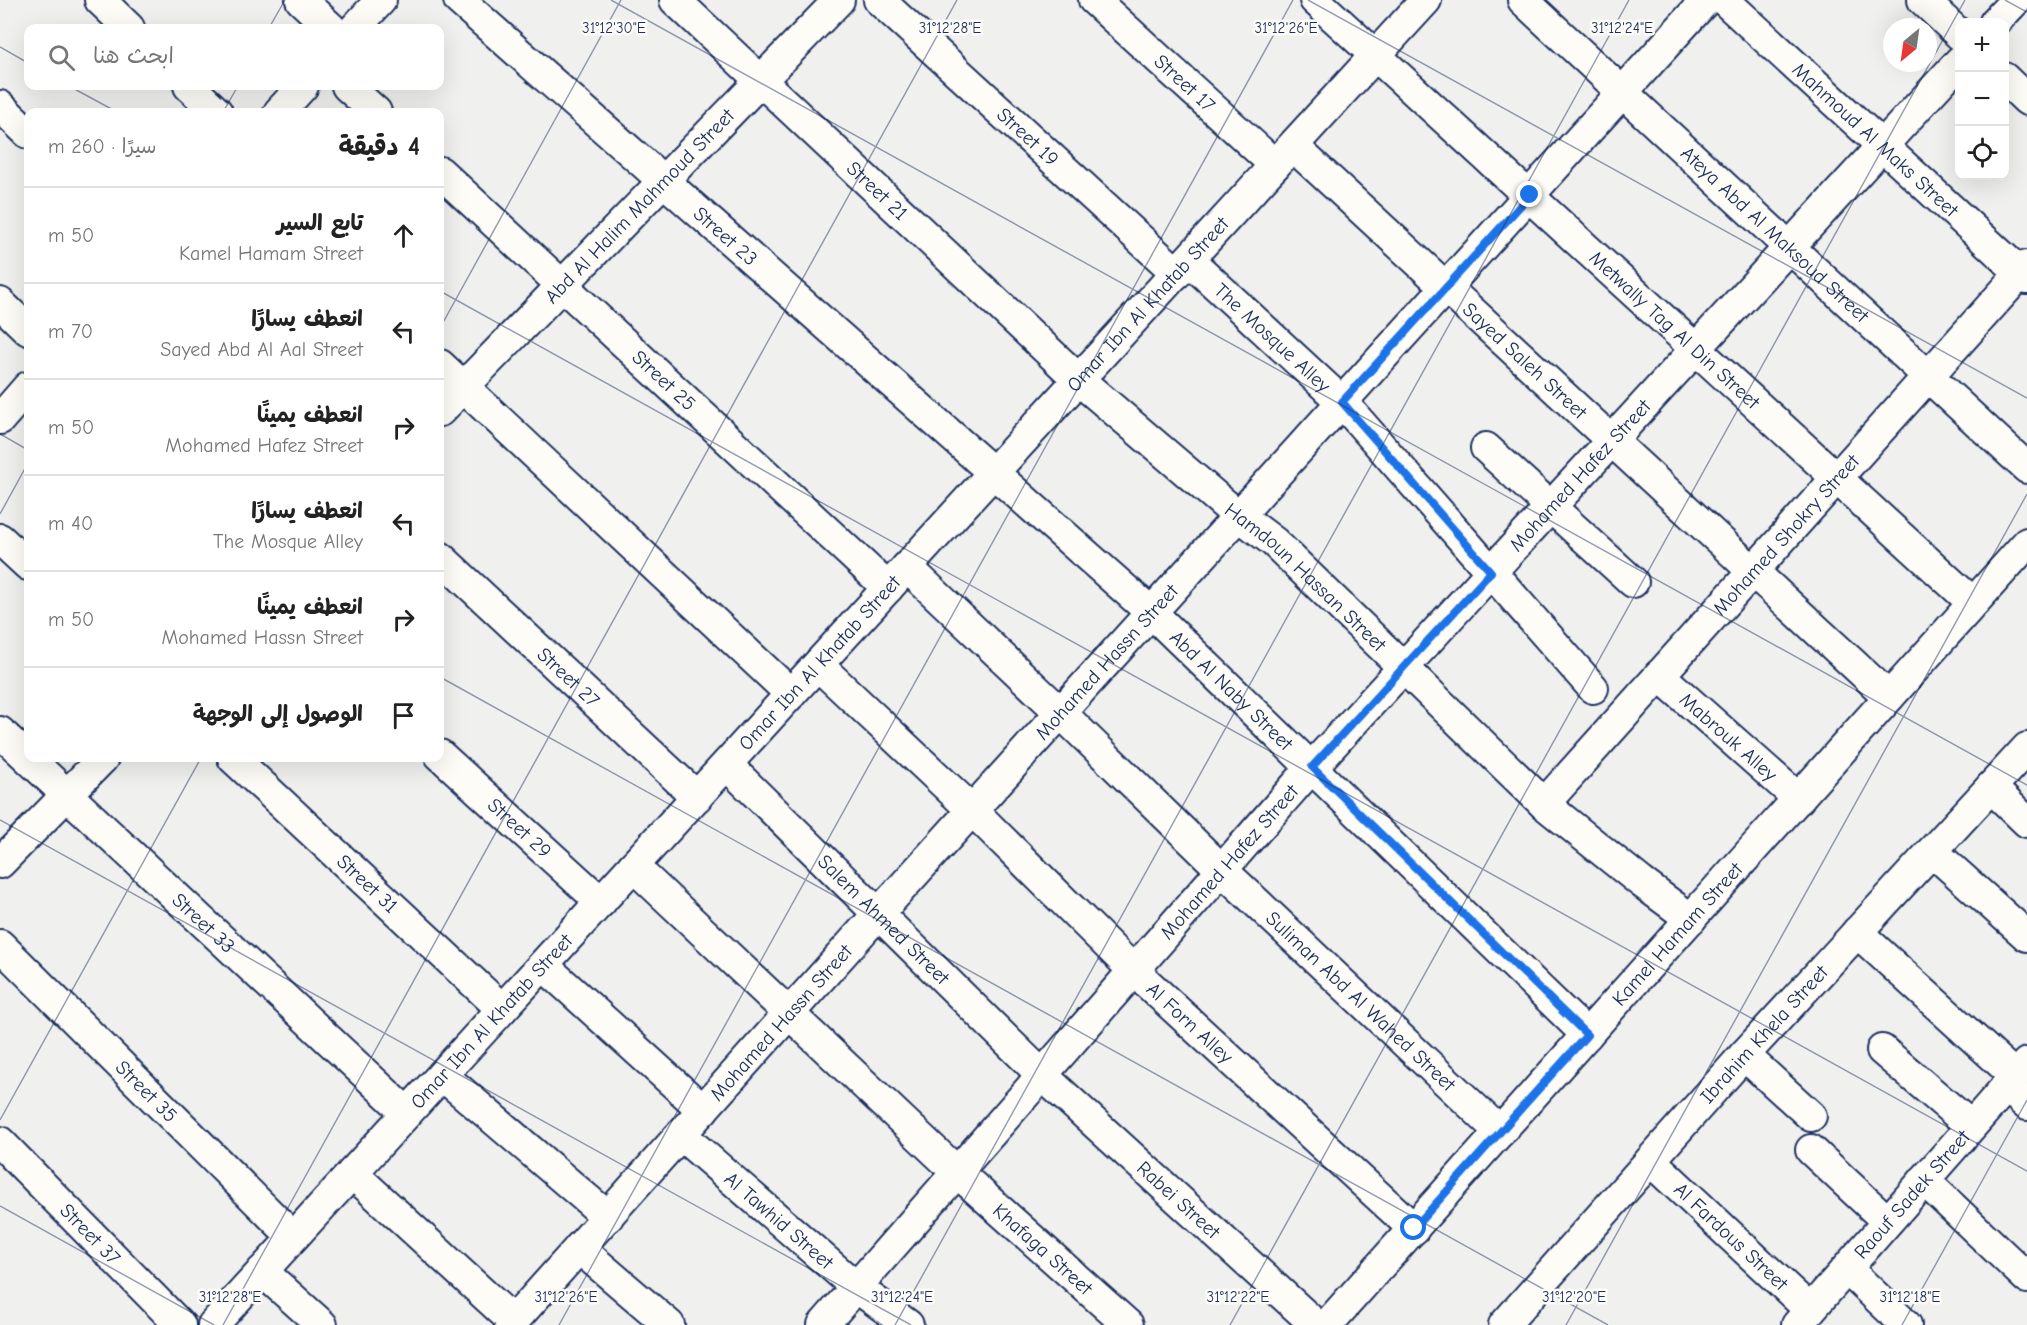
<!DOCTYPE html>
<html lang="ar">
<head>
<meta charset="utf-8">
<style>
	:root { --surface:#fff; --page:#f2f2f2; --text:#222; --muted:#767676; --line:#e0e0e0 }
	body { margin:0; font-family:"Comic Neue","Playpen Sans Arabic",sans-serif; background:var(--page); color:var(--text); direction:rtl }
	.controls { position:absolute; right:18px; top:18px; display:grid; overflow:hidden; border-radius:12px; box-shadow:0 6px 24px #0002 }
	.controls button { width:54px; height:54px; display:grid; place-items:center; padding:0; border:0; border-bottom:2px solid var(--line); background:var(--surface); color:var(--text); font:30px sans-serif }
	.compass { position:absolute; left:1883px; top:18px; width:54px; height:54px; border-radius:50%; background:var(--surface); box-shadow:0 6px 24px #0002; rotate:209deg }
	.stop { position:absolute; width:18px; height:18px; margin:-14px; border:4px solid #1a73e8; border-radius:50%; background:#fff }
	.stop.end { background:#1a73e8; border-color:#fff; box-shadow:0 2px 6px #0008 }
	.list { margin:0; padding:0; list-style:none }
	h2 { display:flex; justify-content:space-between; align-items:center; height:78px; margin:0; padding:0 24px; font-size:26px }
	h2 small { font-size:20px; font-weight:400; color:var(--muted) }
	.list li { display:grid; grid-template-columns:39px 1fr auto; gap:18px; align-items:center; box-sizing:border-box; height:96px; padding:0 24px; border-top:2px solid var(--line) }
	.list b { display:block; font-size:22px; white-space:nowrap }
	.list p { margin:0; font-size:20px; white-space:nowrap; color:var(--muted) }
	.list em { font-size:20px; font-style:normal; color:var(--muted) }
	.icon { flex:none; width:33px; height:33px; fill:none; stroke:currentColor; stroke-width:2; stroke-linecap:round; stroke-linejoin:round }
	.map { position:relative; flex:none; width:2027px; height:1325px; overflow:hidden; direction:ltr }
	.search { position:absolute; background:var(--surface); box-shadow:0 6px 24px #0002; left:24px; top:24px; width:420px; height:66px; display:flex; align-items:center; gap:15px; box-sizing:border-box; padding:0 21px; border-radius:12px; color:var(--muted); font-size:22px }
	.panel { position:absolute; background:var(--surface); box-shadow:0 6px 24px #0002; left:24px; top:108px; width:420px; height:654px; border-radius:12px; direction:rtl }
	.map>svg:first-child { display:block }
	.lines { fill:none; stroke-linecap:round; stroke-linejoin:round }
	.minor-casing { stroke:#1b2f5e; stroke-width:34 }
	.minor { stroke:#fdfcf7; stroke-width:30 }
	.route { stroke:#1a73e8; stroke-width:8 }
	.ticks { fill:none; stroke:#1b2f5e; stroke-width:1.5; stroke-opacity:0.45 }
	.labels { text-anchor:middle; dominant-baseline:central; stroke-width:5; stroke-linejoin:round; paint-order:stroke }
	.street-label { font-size:20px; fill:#1b2f5e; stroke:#fdfcf7 }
	.ticks-label { font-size:15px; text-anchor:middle; fill:#1b2f5e; stroke:#fdfcf7; stroke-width:5; stroke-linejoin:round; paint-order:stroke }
</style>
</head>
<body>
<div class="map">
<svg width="2027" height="1325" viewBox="0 0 2027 1325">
	<rect width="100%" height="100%" fill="#f0f0ee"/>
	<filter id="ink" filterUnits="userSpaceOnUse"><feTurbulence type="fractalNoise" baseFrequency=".0167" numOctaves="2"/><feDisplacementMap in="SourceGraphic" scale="12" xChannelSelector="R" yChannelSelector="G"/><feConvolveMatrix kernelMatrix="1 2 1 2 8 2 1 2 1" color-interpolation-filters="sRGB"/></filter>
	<g filter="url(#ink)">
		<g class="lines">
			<defs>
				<g id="minor">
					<path d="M100 0 129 28"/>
					<path d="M301 0 331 28"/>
					<path id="s1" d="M459 0 1152 613 1587 1035"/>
					<path id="s2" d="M675 0 1079 380 1229 508 1274 542 1544 804 1641 882 1691 919"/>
					<path id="s3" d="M879 0 1177 273"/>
					<path id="s4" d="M1094 0 1275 165"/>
					<path id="s5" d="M1315 0 1973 603"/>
					<path id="s6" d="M1523 0 2027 468"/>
					<path id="s7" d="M1724 0 2027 279"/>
					<path d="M1923 0 1960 35"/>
					<path d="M1995 22 2016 0"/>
					<path d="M355 28 381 0"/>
					<path d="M2004 78 2027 100"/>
					<path d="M189 86 217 112"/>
					<path d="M347 86 376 112"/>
					<path d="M0 106 28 133"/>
					<path d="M279 112 303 86"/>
					<path id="s8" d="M1293 146 1889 697"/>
					<path id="s9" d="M440 172 888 588"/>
					<path id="s10" d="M1189 260 1342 402 1593 688"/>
					<path d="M0 303 28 330"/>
					<path d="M440 365 791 694"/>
					<path id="s11" d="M440 411 839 0"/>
					<path d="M0 419 28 387"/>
					<path d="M1486 448 1633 582"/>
					<path d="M0 539 28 565"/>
					<path id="s12" d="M440 557 697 797"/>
					<path id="s13" d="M907 567 1061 713 1222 870 1500 1132"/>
					<path id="s14" d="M818 665 973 811 1134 971 1414 1229"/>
					<path id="s15" d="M1659 675 1799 799"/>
					<path id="s16" d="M0 732 407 1113"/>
					<path id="s17" d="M440 755 601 902"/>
					<path id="s18" d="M233 758 502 1009"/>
					<path id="s19" d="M727 765 1042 1075 1316 1325"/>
					<path d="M1991 787 2027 822"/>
					<path id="s20" d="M1544 804 2027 266"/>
					<path d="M1932 851 2027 936"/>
					<path d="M0 863 103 758"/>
					<path id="s21" d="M633 866 957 1172 1128 1325"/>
					<path d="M1857 932 2015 1076"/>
					<path id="s22" d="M0 945 293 1237"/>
					<path d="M543 965 703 1110"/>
					<path d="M1882 1050 1971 1126"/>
					<path d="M1744 1055 1811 1116"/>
					<path d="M442 1075 608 1217"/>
					<path d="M2006 1086 2027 1105"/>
					<path id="s23" d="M681 1135 856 1287 908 1325"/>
					<path id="s24" d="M0 1142 180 1325"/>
					<path d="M1811 1150 1887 1221"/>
					<path id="s25" d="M1651 1161 1810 1310"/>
					<path d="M352 1173 513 1321"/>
					<path d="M1924 1180 2027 1278"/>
					<path d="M579 1248 669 1325"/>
					<path d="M1847 1269 1906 1325"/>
					<path d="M262 1271 322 1325"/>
					<path id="s26" d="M213 1325 1426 0"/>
					<path id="s27" d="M510 1325 878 914 1706 0"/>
					<path id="s28" d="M823 1325 1312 767 1960 61"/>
					<path id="s29" d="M1327 1325 2027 543"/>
					<path id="s30" d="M1504 1325 1744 1055 2027 748"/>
					<path id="s31" d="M1797 1325 2027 1063"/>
				</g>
			</defs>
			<use href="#minor" class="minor-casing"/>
			<use href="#minor" class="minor"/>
		</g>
	</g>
	<g class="lines" filter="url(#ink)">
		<path class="route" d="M1414 1228 1587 1035 1312 767 1491 572 1342 402 1530 195"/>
	</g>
	<path class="ticks" d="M611 0 2027 785M1308 0 2027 398M2005 0 2027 12M269 28 285 0M0 47 28 63M69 86 117 112M223 112 238 86M440 291 2027 1171M440 328 621 0M0 434 28 450M0 514 28 463M440 677 1608 1325M0 820 911 1325M0 1120 201 758M0 1206 214 1325M223 1325 957 0M559 1325 1293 0M895 1325 1629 0M1230 1325 1965 0M1566 1325 2027 494M1902 1325 2027 1100"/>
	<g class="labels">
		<g class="street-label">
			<text stroke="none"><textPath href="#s4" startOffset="123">Street 17</textPath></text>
			<text stroke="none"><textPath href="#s3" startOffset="202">Street 19</textPath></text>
			<text stroke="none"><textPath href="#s7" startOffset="206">Mahmoud Al Maks Street</textPath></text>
			<text stroke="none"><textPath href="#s2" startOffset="278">Street 21</textPath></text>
			<text stroke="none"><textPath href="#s11" startOffset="286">Abd Al Halim Mahmoud Street</textPath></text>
			<text stroke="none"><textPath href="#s6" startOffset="344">Ateya Abd Al Maksoud Street</textPath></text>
			<text stroke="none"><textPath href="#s1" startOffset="356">Street 23</textPath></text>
			<text stroke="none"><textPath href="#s26" startOffset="1384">Omar Ibn Al Khatab Street</textPath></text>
			<text stroke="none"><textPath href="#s5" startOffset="488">Metwally Tag Al Din Street</textPath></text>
			<text stroke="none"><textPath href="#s10" startOffset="114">The Mosque Alley</textPath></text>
			<text stroke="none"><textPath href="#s8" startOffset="316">Sayed Saleh Street</textPath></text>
			<text stroke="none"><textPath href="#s9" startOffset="306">Street 25</textPath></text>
			<text stroke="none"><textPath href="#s28" startOffset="1138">Mohamed Hafez Street</textPath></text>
			<text stroke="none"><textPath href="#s20" startOffset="362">Mohamed Shokry Street</textPath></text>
			<text stroke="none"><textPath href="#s2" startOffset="855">Hamdoun Hassan Street</textPath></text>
			<text stroke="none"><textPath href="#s27" startOffset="892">Mohamed Hassn Street</textPath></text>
			<text stroke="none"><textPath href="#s26" startOffset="898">Omar Ibn Al Khatab Street</textPath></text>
			<text stroke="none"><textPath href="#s12" startOffset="176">Street 27</textPath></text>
			<text stroke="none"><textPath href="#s1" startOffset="1036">Abd Al Naby Street</textPath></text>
			<text stroke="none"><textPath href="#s15" startOffset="93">Mabrouk Alley</textPath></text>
			<text stroke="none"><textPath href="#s17" startOffset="108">Street 29</textPath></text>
			<text stroke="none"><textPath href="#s28" startOffset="616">Mohamed Hafez Street</textPath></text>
			<text stroke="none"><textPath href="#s18" startOffset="184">Street 31</textPath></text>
			<text stroke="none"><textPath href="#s19" startOffset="220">Salem Ahmed Street</textPath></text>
			<text stroke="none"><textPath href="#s16" startOffset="279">Street 33</textPath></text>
			<text stroke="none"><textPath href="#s29" startOffset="525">Kamel Hamam Street</textPath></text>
			<text stroke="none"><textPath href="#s13" startOffset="628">Suliman Abd Al Wahed Street</textPath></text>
			<text stroke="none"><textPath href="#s26" startOffset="412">Omar Ibn Al Khatab Street</textPath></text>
			<text stroke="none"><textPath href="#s27" startOffset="406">Mohamed Hassn Street</textPath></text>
			<text stroke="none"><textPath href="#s14" startOffset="516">Al Forn Alley</textPath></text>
			<text stroke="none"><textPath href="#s30" startOffset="390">Ibrahim Khela Street</textPath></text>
			<text stroke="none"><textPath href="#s22" startOffset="207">Street 35</textPath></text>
			<text stroke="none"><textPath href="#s31" startOffset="174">Raouf Sadek Street</textPath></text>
			<text stroke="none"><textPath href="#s19" startOffset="627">Rabei Street</textPath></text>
			<text stroke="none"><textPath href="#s23" startOffset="130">Al Tawhid Street</textPath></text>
			<text stroke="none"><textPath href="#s24" startOffset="129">Street 37</textPath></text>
			<text stroke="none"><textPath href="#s25" startOffset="110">Al Fardous Street</textPath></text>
			<text stroke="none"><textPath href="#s21" startOffset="561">Khafaga Street</textPath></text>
		</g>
	</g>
	<g class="ticks-label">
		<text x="614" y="33">31°12'30"E</text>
		<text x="950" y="33">31°12'28"E</text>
		<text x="1286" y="33">31°12'26"E</text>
		<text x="1622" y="33">31°12'24"E</text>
		<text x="230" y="1302">31°12'28"E</text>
		<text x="566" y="1302">31°12'26"E</text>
		<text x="902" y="1302">31°12'24"E</text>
		<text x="1238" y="1302">31°12'22"E</text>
		<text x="1574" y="1302">31°12'20"E</text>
		<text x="1910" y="1302">31°12'18"E</text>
	</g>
</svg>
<div class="controls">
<button>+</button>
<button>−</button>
<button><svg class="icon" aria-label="locate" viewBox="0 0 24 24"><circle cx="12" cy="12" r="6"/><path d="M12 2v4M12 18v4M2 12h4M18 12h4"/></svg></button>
</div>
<svg class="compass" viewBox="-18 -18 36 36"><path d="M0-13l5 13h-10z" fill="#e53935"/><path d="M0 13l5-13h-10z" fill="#767676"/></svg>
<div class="stop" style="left:1414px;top:1228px"></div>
<div class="stop end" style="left:1530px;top:195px"></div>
<div class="search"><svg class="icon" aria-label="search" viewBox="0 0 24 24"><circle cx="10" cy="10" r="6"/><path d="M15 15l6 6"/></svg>ابحث هنا</div>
<section class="panel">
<h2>4 دقيقة<small>سيرًا · 260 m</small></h2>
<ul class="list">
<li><svg class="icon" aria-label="ahead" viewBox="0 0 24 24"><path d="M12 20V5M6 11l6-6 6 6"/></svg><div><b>تابع السير</b><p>Kamel Hamam Street</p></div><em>50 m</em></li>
<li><svg class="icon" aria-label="left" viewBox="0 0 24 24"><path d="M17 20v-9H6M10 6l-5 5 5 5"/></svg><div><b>انعطف يسارًا</b><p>Sayed Abd Al Aal Street</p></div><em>70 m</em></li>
<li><svg class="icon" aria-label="right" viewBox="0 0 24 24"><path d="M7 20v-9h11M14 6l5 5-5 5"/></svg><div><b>انعطف يمينًا</b><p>Mohamed Hafez Street</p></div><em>50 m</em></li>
<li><svg class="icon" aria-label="left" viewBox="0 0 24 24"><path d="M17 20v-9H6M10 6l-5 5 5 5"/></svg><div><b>انعطف يسارًا</b><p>The Mosque Alley</p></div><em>40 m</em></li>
<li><svg class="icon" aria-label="right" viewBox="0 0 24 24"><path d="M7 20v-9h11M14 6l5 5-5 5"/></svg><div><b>انعطف يمينًا</b><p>Mohamed Hassn Street</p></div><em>50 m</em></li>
<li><svg class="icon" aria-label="arrive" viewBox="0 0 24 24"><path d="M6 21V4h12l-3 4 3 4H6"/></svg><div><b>الوصول إلى الوجهة</b></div></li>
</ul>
</section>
</div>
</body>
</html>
